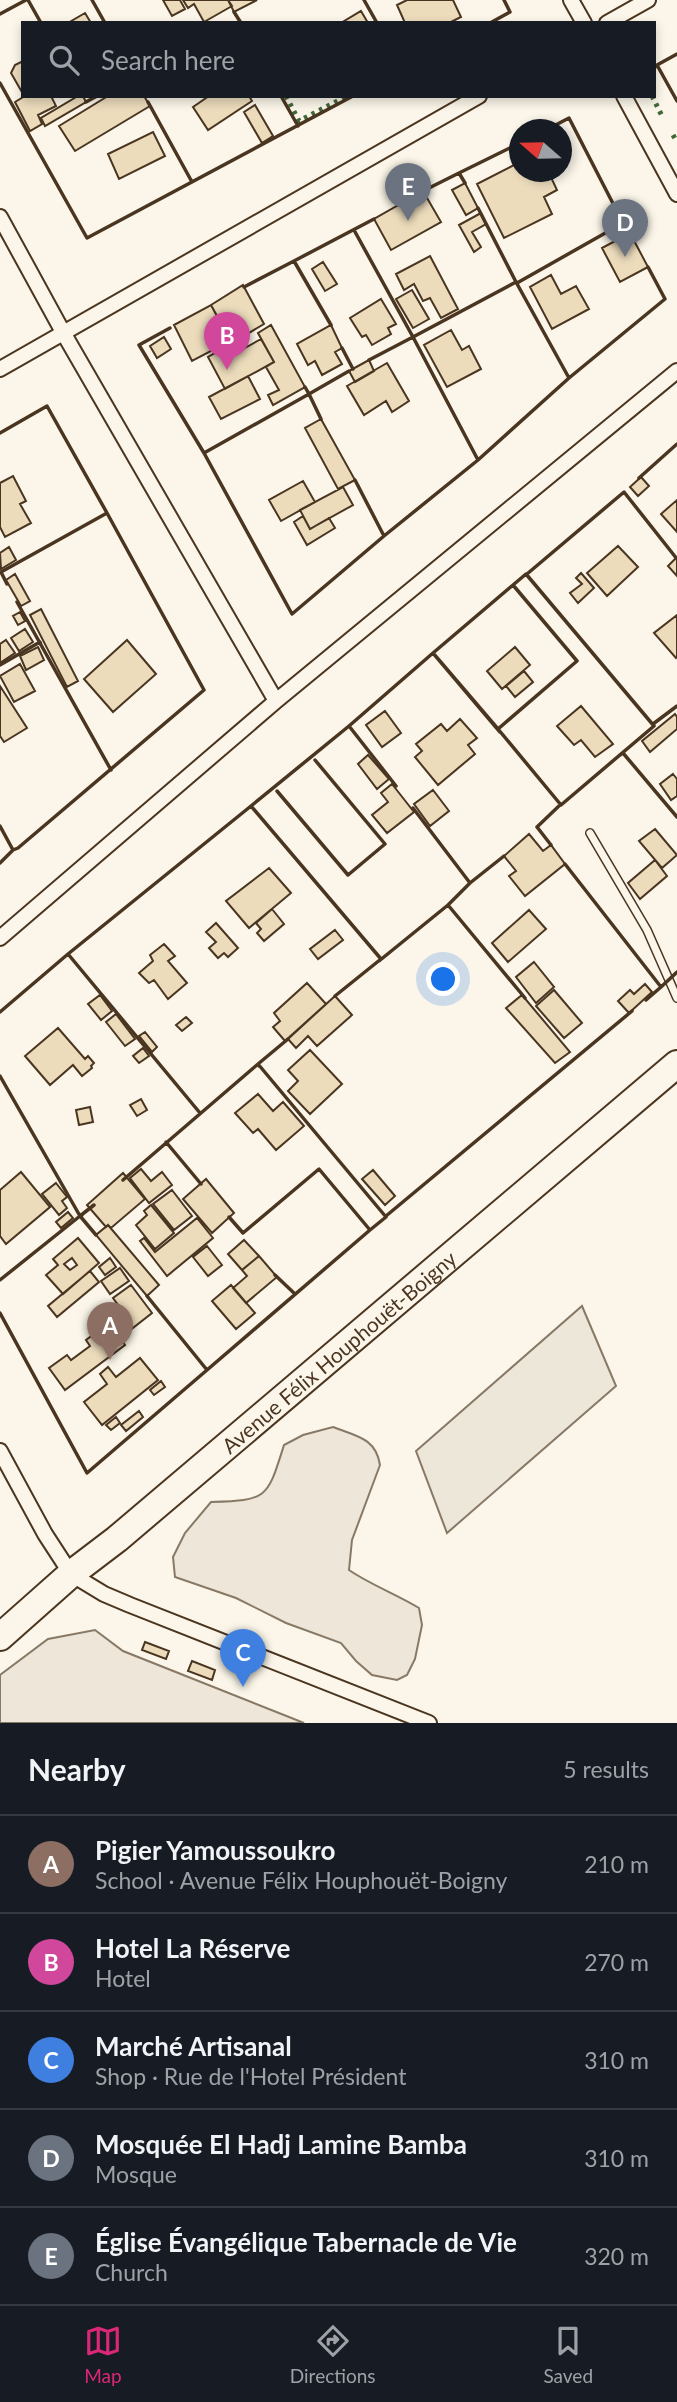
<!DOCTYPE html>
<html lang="en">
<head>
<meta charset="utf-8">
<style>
	:root { --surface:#171b24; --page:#242831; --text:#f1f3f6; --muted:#9ea1a6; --line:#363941; --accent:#db2777 }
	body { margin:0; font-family:Lato,sans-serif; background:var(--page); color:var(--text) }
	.compass { position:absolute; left:509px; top:119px; width:63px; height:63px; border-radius:50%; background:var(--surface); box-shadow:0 4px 10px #0003; rotate:290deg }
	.you { position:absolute; left:444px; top:980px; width:24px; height:24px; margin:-18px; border:5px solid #fff; border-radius:50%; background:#1a73e8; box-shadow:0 0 0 10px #1a73e833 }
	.badge { display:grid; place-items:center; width:46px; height:46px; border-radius:50%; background:var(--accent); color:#fff; font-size:23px; font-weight:700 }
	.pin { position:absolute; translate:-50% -58px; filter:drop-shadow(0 2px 4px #0008) }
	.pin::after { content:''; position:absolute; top:37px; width:24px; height:21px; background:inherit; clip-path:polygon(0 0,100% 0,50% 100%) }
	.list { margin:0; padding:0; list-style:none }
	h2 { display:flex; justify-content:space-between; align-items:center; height:91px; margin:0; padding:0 28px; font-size:30px }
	h2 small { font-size:23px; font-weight:400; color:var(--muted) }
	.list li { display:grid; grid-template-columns:46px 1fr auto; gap:21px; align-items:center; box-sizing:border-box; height:98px; padding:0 28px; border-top:2px solid var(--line) }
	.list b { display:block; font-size:26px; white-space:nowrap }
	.list p { margin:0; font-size:23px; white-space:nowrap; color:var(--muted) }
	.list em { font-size:23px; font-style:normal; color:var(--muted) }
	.icon { flex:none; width:38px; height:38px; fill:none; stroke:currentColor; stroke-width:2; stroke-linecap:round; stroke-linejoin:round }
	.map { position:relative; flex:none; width:677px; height:1723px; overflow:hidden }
	.search { position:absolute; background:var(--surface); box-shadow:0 4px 10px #0003; left:21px; right:21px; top:21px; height:77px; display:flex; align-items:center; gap:18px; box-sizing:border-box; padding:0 24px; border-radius:0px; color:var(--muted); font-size:26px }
	.sheet { height:581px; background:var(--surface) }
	nav { display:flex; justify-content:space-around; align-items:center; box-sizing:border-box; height:98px; border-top:2px solid var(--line); background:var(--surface); font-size:19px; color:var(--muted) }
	nav a { display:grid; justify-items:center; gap:4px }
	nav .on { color:var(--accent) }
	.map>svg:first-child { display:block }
	.green { fill:#ede6d9; stroke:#887966; stroke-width:2 }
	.parking { fill:#ede7d9; stroke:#887966; stroke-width:2 }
	.building { fill:#ecdcbc; stroke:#4a3520; stroke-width:2; fill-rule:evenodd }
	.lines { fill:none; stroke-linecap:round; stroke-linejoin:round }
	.lane-casing { stroke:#4a3520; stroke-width:10 }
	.street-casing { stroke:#4a3520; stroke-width:18 }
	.highway-casing { stroke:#4a3520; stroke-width:30 }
	.lane { stroke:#fbf6e9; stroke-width:7 }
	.street { stroke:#fbf6e9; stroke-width:14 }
	.highway { stroke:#fbf6e9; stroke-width:26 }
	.hedge { stroke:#436837; stroke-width:5; stroke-dasharray:3.5 5; stroke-linecap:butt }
	.wall { stroke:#4a3520; stroke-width:3.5 }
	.labels { text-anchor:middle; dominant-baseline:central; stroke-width:5; stroke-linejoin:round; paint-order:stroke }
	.street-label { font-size:21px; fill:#4a3520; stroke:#fbf6e9 }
</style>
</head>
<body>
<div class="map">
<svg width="677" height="1723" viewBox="0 0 677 1723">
	<rect width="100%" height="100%" fill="#fbf6e9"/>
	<path class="green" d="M333 1427C356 1436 376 1438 380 1465L352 1540 349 1570C371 1585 396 1594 419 1608L422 1625 415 1659 407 1675 397 1680 372 1675 356 1661 341 1643 286 1623 236 1598 175 1577 173 1557 185 1533 211 1502C268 1500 267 1499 284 1445L303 1435Z
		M95 1630 123 1651 304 1723H0V1675L48 1639Z"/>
	<path class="parking" d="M582 1306 616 1386 447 1533 416 1451Z"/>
	<path class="building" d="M163 0H180L185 9 172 16Z
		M183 0H228L232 6 204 22 194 4 188 8Z
		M228 0H257L234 12Z
		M407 0H453L461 17 449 23H405L397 5Z
		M361 11 368 23H341Z
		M85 13 91 23H68Z
		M23 61V94L11 73 15 65Z
		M25 96H51L56 106 38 115 42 124 30 131 15 102Z
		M78 96H83L86 102 45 126 41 118Z
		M108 96H144L150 106 75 151 59 126Z
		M209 96H249L252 101 208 130 193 107Z
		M255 105 273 136 262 143 244 112Z
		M153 132 165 156 119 179 108 154Z
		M520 162V172H536L539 178 549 173 557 190 544 197 552 214 504 238 477 184Z
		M465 183 478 208 466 215 452 190Z
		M423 191 441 222 391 250 374 219Z
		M481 213 486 224 472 232 481 247 474 252 459 225Z
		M630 233 648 267 620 282 602 248Z
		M430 256 458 309 441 318 430 298 423 301 414 284 404 290 396 274Z
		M323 262 337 284 325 291 312 269Z
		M551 275 561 294 576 286 589 309 552 329 530 287Z
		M243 285 264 324 232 343 211 305Z
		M412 290 429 319 413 328 396 299Z
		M381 299 396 324 388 328 391 334 372 345 366 335 362 337 350 318Z
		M211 305 230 341 192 361 174 325Z
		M271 325 305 387 273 405 268 395 279 390 266 367 274 362 258 333Z
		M331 325 342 348 335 352 342 364 322 375 315 361 308 365 297 344Z
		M451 330 462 350 469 346 481 369 447 387 424 345Z
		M164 337 171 349 157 358 150 346Z
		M261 339 274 362 225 389 208 357 238 340 243 349Z
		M369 360 374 371 355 382 349 371Z
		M387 363 409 401 392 412 386 401 364 415 347 386Z
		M248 376 260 399 221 419 209 397Z
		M321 419 355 480 338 489 305 428Z
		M13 476 26 501 20 504 31 523 5 537 0 527V483Z
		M641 477 649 486 638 496 630 487Z
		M303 481 315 502 281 521 269 500Z
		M343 487 353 505 310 529 300 510Z
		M677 500V532L661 514Z
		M303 516 310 529 329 518 335 528 307 545 294 522Z
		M618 546 638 567 607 596 587 573Z
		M9 547 16 560 1 569 0 553Z
		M676 558 677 559V576L668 566Z
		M581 573 594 588 578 603 570 593 582 584 576 578Z
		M15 574 30 601 21 606 6 580Z
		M41 609 78 681 67 687 30 615Z
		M20 612 25 621 18 625 13 616Z
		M677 615V657L676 658 654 633Z
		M25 629 33 642 19 651 11 638Z
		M6 640 15 653 0 663V644Z
		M127 640 156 674 113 712 84 679Z
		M38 647 44 660 26 670 20 656Z
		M515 647 530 665 502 689 487 671Z
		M20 664 35 691 14 702 0 676Z
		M524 671 533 682 515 697 506 686Z
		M0 686 27 728 4 742 0 736Z
		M581 706 613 744 595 757 581 740 574 745 557 726Z
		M385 711 401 733 382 747 366 725Z
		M675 714 677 717V729L650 752 642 741Z
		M460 719 477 738 468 745 475 754 438 785 415 757 422 751 416 744 441 724 447 731Z
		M368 755 389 779 377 789 358 764Z
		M673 774 677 779V796L671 800 660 784Z
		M392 784 414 812 387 833 372 815 388 802 381 793Z
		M433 790 449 811 430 826 414 804Z
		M655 829 677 855 662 868 639 841Z
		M529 834 543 851 551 845 565 864 525 896 509 876 516 871 504 856Z
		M655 860 667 876 640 899 628 883Z
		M269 868 291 893 249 928 226 901Z
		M272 909 284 924 264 941 257 933 261 929 256 923Z
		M529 910 546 929 508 962 492 943Z
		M216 923 238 948 228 957 224 953 218 958 209 948 216 942 206 932Z
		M335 930 343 940 318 959 310 949Z
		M164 944 175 956 168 961 187 983 168 999 154 980 149 983 139 973 153 961 150 955Z
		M534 962 554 987 536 1003 516 977Z
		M307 983 326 1004 285 1041 273 1027 280 1021 274 1013Z
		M645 984 652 992 629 1013 618 1001 630 990 634 994Z
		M554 990 582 1023 564 1038 536 1006Z
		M100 995 112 1011 101 1020 88 1004Z
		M522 995 570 1052 555 1063 506 1008Z
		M335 996 352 1015 317 1046 308 1036 296 1048 288 1039Z
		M116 1014 135 1039 125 1046 106 1022Z
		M186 1017 192 1023 182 1031 176 1025Z
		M58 1028 85 1059 88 1056 94 1063 91 1066 92 1068 82 1076 73 1065 50 1085 25 1056Z
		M145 1032 157 1047 152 1052 139 1036Z
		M143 1048 149 1056 139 1063 133 1056Z
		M310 1050 342 1084 310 1114 288 1091 298 1081 288 1070Z
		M258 1094 273 1111 283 1102 304 1126 276 1150 258 1129 253 1133 235 1113Z
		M141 1099 147 1110 137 1116 130 1105Z
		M90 1107 93 1122 79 1125 76 1110Z
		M141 1169 151 1181 162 1172 172 1185 149 1203 130 1178Z
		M373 1170 395 1196 385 1205 362 1179Z
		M21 1172 50 1207 6 1244 0 1236V1190Z
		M123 1173 145 1199 111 1228 108 1225 106 1227 87 1205Z
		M206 1179 234 1213 212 1233 183 1199Z
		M56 1183 67 1197 62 1201 67 1208 59 1215 42 1194Z
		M172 1190 192 1216 174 1230 153 1204Z
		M151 1205 174 1233 155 1249 136 1225 147 1215 144 1211Z
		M68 1212 73 1218 61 1228 56 1222Z
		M197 1218 213 1238 167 1276 140 1241 144 1238 155 1252Z
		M108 1225 159 1285 147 1296 96 1235Z
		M78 1238 99 1263 63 1294 46 1275 58 1265 53 1259ZM72 1258 77 1265 70 1270 64 1264Z
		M244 1240 259 1256 242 1270 228 1254Z
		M207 1246 222 1265 208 1276 193 1257Z
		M259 1256 277 1277 246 1303 233 1288 247 1276 242 1270Z
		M110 1258 116 1267 105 1275 99 1267Z
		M120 1268 129 1281 110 1294 101 1281Z
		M90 1271 99 1282 57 1317 48 1306Z
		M131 1285 152 1313 129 1331 116 1313 121 1309 113 1298Z
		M231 1285 255 1313 236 1329 212 1301Z
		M109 1323 125 1345 65 1390 49 1368 67 1355 71 1360 90 1346 86 1340Z
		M140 1358 158 1380 102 1425 84 1402 107 1384 100 1374 108 1367 116 1377Z
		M161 1381 165 1387 154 1395 150 1390Z
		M139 1411 143 1417 126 1431 121 1425Z
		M116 1417 120 1423 111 1430 106 1425Z
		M145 1642 169 1651 166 1659 142 1650Z
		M192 1661 215 1670 212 1680 188 1671Z"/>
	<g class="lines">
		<defs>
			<path id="lane" d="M590 833 647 930 677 998"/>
			<path id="street" d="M571 0 584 23
				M607 23 648 0
				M624 96 677 194
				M0 217 64 334 276 701
				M0 369 479 96
				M0 938 276 701 677 371
				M0 1451 45 1534 71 1574 104 1594 130 1605 429 1723"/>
			<g id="highway">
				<path id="s1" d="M0 1637 71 1574 117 1539 677 1064"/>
			</g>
		</defs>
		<use href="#lane" class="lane-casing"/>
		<use href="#street" class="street-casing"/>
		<use href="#highway" class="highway-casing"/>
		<use href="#lane" class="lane"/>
		<use href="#street" class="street"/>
		<use href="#highway" class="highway"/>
		<path class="hedge" d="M654 67 657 65
			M286 96 299 121 347 96
			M652 96 662 116
			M673 135 677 142"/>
		<path class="wall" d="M28 0 41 23
			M92 0 105 23
			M364 0 377 23
			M234 12 241 23
			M0 14 26 0
			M490 23 510 12 504 0
			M677 54 657 65 677 101
			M0 83 87 238 353 96
			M281 96 298 126
			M86 102 97 96
			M148 102 192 182
			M546 130 569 118 623 223
			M459 173 520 143
			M423 191 459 173 465 183
			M478 208 516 282
			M354 230 413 337 369 360
			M517 283 623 223 630 233
			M244 287 294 261
			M331 325 294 261 374 219
			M170 328 139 345 204 453 309 394 305 387
			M342 348 353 369
			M569 378 516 282 413 337 478 460 569 378 665 299 648 267
			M321 419 309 394 349 371
			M0 433 47 406 107 513 105 514
			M204 453 292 614 384 536
			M639 478 677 444
			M355 480 384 536 478 460
			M526 574 654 726 561 805 498 729 577 661 513 585Z
			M527 574 624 492 677 559
			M513 585 577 661 498 729 433 653Z
			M17 602 111 770
			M0 665 40 642 41 645
			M653 724 677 706
			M620 755 623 753 677 817
			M396 786 349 726 433 653 500 732
			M277 791 348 875 385 844 315 760
			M251 806 349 726
			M413 808 470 883 504 856
			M0 826 13 850 18 848 204 690 107 513 1 572 7 584
			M538 826 537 827 551 845
			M537 827 561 804
			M0 863 13 850 12 848
			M565 864 661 987 677 972
			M448 905 471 882
			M68 954 200 1113
			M379 961 448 905 525 998
			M646 1000 661 987
			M0 1012 68 954 251 806 381 959 335 996
			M259 1066 258 1064 288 1039
			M0 1076 80 1216 82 1215
			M166 1142 201 1184
			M123 1180 258 1064 386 1217 370 1230 319 1169 243 1233 229 1217
			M80 1216 94 1205
			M386 1216 632 1011
			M275 1275 295 1294
			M0 1280 80 1216 96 1235
			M0 1313 87 1473 207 1370 147 1296
			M207 1370 370 1230 369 1229"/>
	</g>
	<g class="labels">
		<g class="street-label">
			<text stroke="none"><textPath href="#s1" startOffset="443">Avenue Félix Houphouët-Boigny</textPath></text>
		</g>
	</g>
</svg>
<svg class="compass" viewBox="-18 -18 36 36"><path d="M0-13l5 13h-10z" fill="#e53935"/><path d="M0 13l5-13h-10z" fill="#9ea1a6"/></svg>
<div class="you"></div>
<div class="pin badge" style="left:110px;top:1360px;background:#8d6e63">A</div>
<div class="pin badge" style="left:227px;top:370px;background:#d1479c">B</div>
<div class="pin badge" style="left:243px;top:1687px;background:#3f7fe0">C</div>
<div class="pin badge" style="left:625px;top:257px;background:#6b7280">D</div>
<div class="pin badge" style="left:408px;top:221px;background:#6b7280">E</div>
<div class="search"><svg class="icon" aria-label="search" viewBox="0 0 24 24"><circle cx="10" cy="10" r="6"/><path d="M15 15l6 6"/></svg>Search here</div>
</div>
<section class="sheet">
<h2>Nearby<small>5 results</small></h2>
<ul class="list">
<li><span class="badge" style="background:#8d6e63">A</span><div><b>Pigier Yamoussoukro</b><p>School · Avenue Félix Houphouët-Boigny</p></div><em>210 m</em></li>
<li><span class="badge" style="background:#d1479c">B</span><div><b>Hotel La Réserve</b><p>Hotel</p></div><em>270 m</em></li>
<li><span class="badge" style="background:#3f7fe0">C</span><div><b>Marché Artisanal</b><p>Shop · Rue de l'Hotel Président</p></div><em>310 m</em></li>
<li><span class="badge" style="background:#6b7280">D</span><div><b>Mosquée El Hadj Lamine Bamba</b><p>Mosque</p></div><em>310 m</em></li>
<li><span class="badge" style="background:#6b7280">E</span><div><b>Église Évangélique Tabernacle de Vie</b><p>Church</p></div><em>320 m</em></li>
</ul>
</section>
<nav>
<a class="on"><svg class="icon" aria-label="map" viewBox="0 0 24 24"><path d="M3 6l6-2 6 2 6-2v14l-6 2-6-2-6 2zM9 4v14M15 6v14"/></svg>Map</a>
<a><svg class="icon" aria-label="directions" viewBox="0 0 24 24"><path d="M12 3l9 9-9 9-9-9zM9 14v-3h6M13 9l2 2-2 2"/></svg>Directions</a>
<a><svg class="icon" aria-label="saved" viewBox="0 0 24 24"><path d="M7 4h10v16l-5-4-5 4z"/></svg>Saved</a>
</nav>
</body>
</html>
